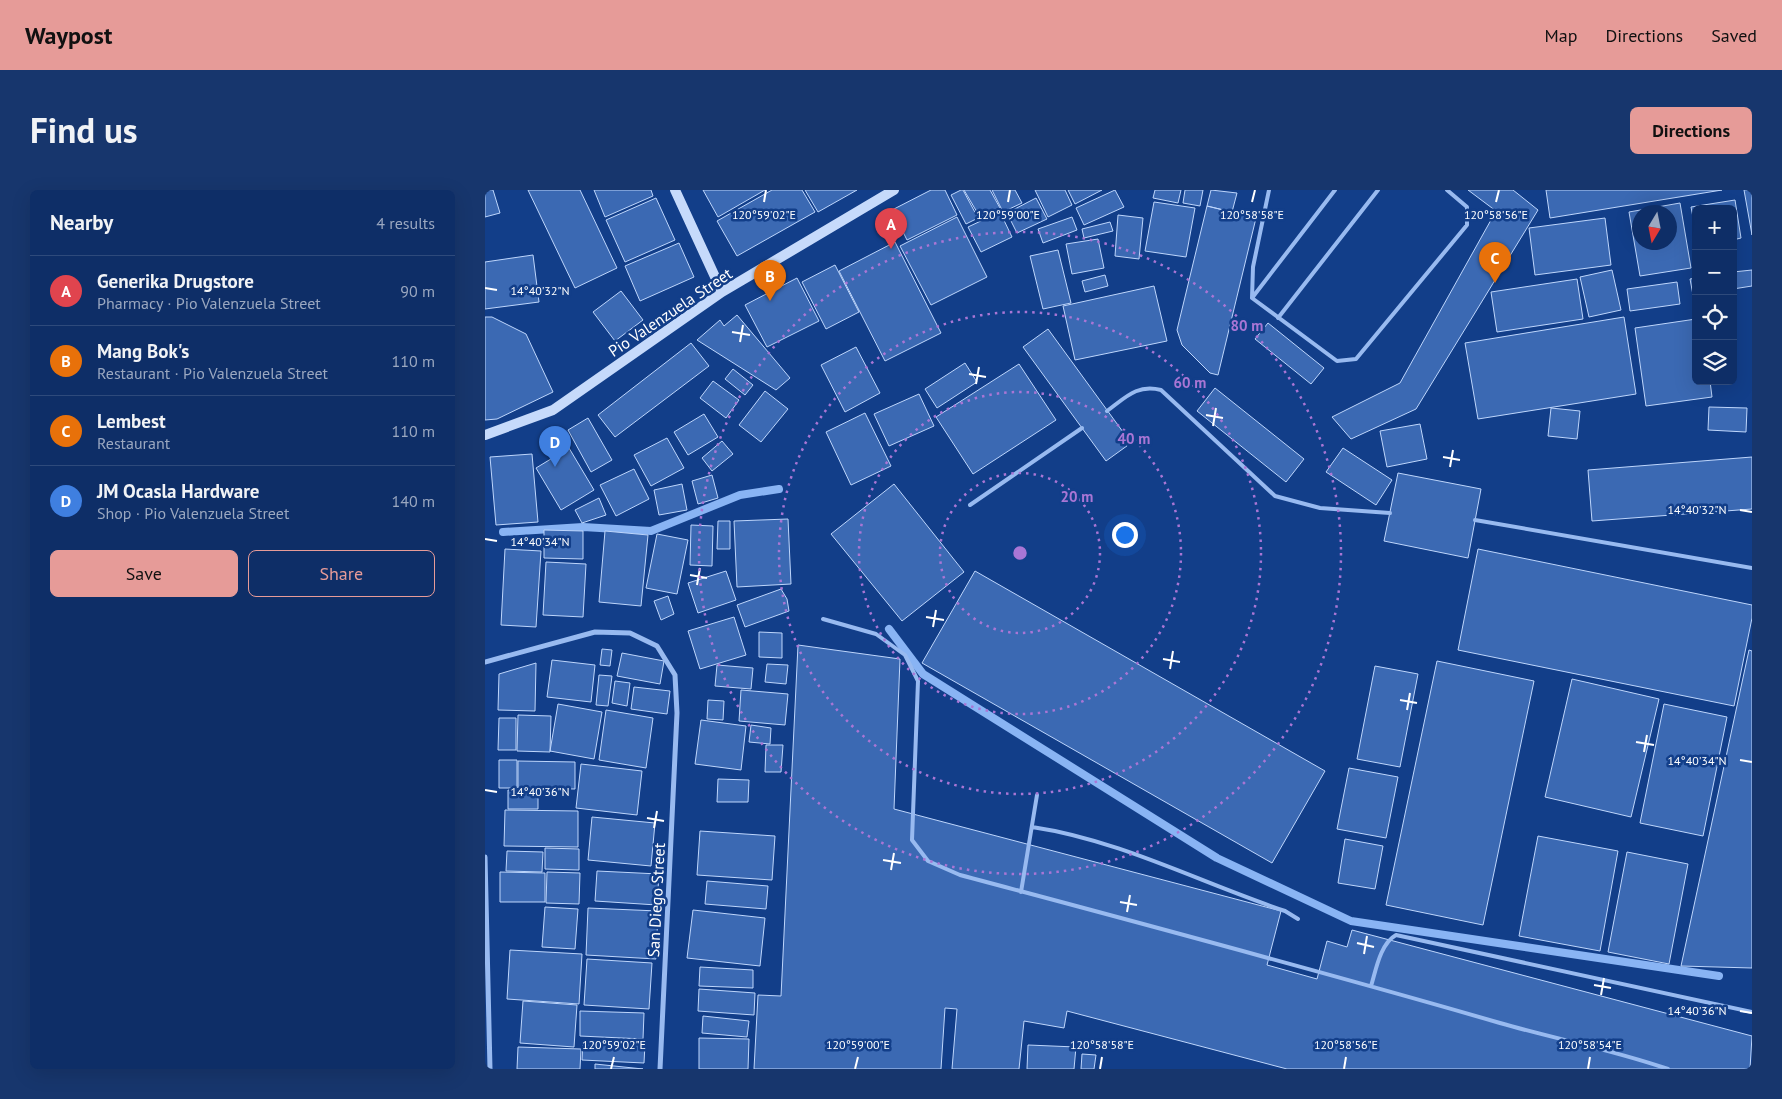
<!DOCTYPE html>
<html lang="en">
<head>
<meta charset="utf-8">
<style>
	:root { --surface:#0e2e67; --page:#17366d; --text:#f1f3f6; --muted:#9ba8c0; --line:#2e4a7b; --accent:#e69b98 }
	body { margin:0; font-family:"PT Sans",sans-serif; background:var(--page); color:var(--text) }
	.controls { position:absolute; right:15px; top:15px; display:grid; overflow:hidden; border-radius:8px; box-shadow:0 5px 20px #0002 }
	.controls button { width:45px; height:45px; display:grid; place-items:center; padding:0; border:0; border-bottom:1px solid var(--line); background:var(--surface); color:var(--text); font:25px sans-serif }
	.compass { position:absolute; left:1147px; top:15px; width:45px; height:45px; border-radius:50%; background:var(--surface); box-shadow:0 5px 20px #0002; rotate:190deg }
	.you { position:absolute; left:639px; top:344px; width:18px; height:18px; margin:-12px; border:4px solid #fff; border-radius:50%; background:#1a73e8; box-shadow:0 0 0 8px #1a73e833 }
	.badge { display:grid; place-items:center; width:32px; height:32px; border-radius:50%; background:var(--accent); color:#fff; font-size:16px; font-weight:700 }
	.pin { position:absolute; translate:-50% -41px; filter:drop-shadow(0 1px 2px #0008) }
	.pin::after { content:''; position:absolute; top:26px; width:18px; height:15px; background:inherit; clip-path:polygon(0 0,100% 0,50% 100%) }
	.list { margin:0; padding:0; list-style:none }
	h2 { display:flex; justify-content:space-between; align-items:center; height:65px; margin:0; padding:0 20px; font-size:21px }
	h2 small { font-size:16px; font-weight:400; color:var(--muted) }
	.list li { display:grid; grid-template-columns:32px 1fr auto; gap:15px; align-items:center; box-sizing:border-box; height:70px; padding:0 20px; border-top:1px solid var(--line) }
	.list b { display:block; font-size:19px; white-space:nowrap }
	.list p { margin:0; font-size:16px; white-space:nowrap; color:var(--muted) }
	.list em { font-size:16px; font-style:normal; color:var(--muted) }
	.actions { display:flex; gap:10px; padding:15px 20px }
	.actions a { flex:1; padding:11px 0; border:1px solid var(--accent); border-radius:8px; text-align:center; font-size:18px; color:var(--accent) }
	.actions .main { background:var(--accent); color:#111 }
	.icon { flex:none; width:28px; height:28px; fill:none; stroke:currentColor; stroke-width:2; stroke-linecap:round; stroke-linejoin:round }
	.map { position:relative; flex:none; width:1267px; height:879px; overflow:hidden; border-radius:8px }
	header { display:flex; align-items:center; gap:30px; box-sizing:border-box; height:70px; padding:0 25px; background:var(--accent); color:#111 }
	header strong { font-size:24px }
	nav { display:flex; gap:28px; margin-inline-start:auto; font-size:18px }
	.intro { display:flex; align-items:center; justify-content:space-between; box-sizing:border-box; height:120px; padding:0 30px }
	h1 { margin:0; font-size:35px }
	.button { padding:12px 22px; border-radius:8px; background:var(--accent); color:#111; font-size:18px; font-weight:700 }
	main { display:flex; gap:30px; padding:0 30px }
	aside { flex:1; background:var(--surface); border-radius:8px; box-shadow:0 5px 20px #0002 }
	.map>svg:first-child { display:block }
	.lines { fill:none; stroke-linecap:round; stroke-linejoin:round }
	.stream { stroke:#89b4f4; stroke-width:8 }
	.building { fill:#3b69b3; stroke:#bed6fc; fill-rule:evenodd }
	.lane { stroke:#98baf0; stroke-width:4 }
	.street { stroke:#98baf0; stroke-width:5 }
	.secondary { stroke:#c6dafb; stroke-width:10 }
	.ticks { fill:none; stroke:#fff; stroke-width:2 }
	.ring { fill:none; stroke:#a976d5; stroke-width:2.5; stroke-dasharray:2.5 5 }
	.labels { text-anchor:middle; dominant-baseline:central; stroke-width:5; stroke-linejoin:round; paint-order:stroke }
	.street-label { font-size:16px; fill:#fff; stroke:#123e89 }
	.ticks-label { font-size:12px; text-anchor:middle; fill:#fff; stroke:#123e89; stroke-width:5; stroke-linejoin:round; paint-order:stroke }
	.centre { fill:#a976d5; stroke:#123e89; stroke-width:2.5 }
	.ring-label { font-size:15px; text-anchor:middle; font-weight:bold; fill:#a976d5; stroke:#123e89; stroke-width:5; stroke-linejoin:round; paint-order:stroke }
</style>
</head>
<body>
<header>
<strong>Waypost</strong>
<nav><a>Map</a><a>Directions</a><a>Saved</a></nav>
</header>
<div class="intro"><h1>Find us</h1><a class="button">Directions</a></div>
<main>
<aside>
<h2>Nearby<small>4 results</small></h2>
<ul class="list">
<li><span class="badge" style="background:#e0444e">A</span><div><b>Generika Drugstore</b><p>Pharmacy · Pio Valenzuela Street</p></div><em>90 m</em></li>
<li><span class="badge" style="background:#e8710a">B</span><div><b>Mang Bok's</b><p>Restaurant · Pio Valenzuela Street</p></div><em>110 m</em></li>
<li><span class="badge" style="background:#e8710a">C</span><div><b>Lembest</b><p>Restaurant</p></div><em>110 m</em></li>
<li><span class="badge" style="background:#3f7fe0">D</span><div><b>JM Ocasla Hardware</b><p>Shop · Pio Valenzuela Street</p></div><em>140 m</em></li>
</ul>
<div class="actions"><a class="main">Save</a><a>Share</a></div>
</aside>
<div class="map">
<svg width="1267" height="879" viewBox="0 0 1267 879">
	<rect width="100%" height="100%" fill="#123e89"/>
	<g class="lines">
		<path class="stream" d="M18 342 98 337 166 341 255 305 294 299
			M404 439 438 484 732 668 866 731 1234 786"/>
	</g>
	<path class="building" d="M0 0H8L15 23 0 27Z
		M43 0H95L132 78 90 98Z
		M109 0H166L168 6 120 27Z
		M218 0H280L233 27Z
		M287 0H317L330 22 252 66 232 31Z
		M320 0H372L333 22Z
		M446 0H460L472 25 422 50 407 20Z
		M476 0H478L493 28 481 34 466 5Z
		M479 0H505L515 18 496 29Z
		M507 0H530L537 13 518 22Z
		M550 0H580L587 15 563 27Z
		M583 0H617L590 14Z
		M630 0 639 17 599 35 591 18Z
		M670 0H696L693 13 668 8Z
		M700 0H718L715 16 698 13Z
		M726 0 752 3 747 22 722 16Z
		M983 0H1028L1053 20 931 219 866 249 847 227 915 193 1011 21Z
		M1061 0H1237L1065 28Z
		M1259 0H1267V45Z
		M171 8 190 50 140 72 121 30Z
		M551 8 562 29 532 43 522 23Z
		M1250 10 1256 48 1248 50V19H1211V43L1206 17Z
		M669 12 710 18 701 67 660 61Z
		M1195 13 1206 78 1155 86 1144 22ZM1154 22H1184V52H1154Z
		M722 16 771 28 733 185 725 183 697 155 692 140Z
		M515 22 527 47 496 62 483 37Z
		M633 25 658 28 654 69 630 66Z
		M472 27 502 87 446 115 415 56Z
		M587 27 592 40 558 53 553 39Z
		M1120 28 1126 75 1050 85 1044 38Z
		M625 32 628 41 599 48 597 39Z
		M613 49 619 78 587 84 581 54Z
		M410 52 456 143 400 171 354 81Z
		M194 53 209 87 155 111 140 76Z
		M573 60 586 113 558 119 545 66Z
		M48 65 54 112 0 119V72Z
		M350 75 374 122 341 139 317 92Z
		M1127 80 1136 120 1104 127 1095 87Z
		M1267 80V96L1248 99V82Z
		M620 85 623 96 600 102 597 91Z
		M312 88 334 131 282 157 260 115Z
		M1211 88V104L1208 105 1205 89Z
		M1092 89 1098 129 1012 142 1006 102Z
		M1192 92 1195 114 1145 121 1142 99Z
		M669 96 682 151 590 170 578 116Z
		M136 101 158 130 130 151 108 122Z
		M252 125 305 188 291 200 212 150 235 130 239 136Z
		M0 127H7L41 144 68 202 12 229 0 230Z
		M1139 127 1151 204 993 229 980 153Z
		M1211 129V191H1225L1227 207 1161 216 1150 138Z
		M783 133 839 178 826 194 770 149Z
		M563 139 646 253 621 271 538 157Z
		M206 153 224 176 130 247 113 225Z
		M371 157 395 203 360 222 336 175Z
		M480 173 492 192 452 218 440 199Z
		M534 174 571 230 488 284 451 227Z
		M248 179 268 195 260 205 240 189Z
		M228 191 254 210 241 228 215 208Z
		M730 198 819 269 801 292 712 221Z
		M280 201 303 219 276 252 254 235Z
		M434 204 449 236 404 256 389 224Z
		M1224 217 1262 218 1261 242 1223 240Z
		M1066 218 1095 221 1092 249 1063 246Z
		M380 223 406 276 366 295 341 242Z
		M219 224 233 247 203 265 189 242Z
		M103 228 127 270 106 282 83 240Z
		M935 234 942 269 902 277 895 241Z
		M182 248 199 278 166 296 149 265Z
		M237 251 248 264 227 281 217 268Z
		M84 258 109 300 76 320 51 278Z
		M858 258 907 290 891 315 841 282Z
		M47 264 53 332 11 335 5 267Z
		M1267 267V319L1107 331 1103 280Z
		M149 279 164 309 131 326 115 295Z
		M913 283 996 299 983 368 899 351Z
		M227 285 233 308 213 314 207 291Z
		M197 294 202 320 174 325 169 300Z
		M409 294 479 382 417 431 346 344Z
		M114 308 121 325 97 333 90 320Z
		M303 329 306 394 252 397 249 331Z
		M233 331H245V359H232Z
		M206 335 228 336 227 376 205 375Z
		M59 340 98 341V369L59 368Z
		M120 341 163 345 156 416 114 412Z
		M172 344 203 350 192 404 161 398Z
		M20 359 56 361 51 437 16 435Z
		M993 359 1267 415V428L1249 516 973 460Z
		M61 372 101 374 98 427 58 425Z
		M241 381 251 410 213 423 203 393Z
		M490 381 840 581 787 673 437 473Z
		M296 399 302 409 304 421 260 437 252 415Z
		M183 406 189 424 176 430 169 411Z
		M249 427 261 465 215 479 203 441Z
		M274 442 297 443V468L274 467Z
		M313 455 415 469 409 619 796 721 782 775 832 789 842 751 862 757 867 740 1267 846 1265 879H802L582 821 579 838 539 831 534 879H467L472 819 460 818 456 879H269L273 805 296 806Z
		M117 459 127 460 125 476 115 475Z
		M1264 460 1267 461V778L1196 776Z
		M137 463 179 471 175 494 132 486Z
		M67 470 110 475 106 512 62 507Z
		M952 471 1049 491 998 735 901 715Z
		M51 473 50 521 13 520 14 484Z
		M282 474 303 475 301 494 280 492Z
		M232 475 268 478 266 499 230 496Z
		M890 476 933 484 915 577 872 569Z
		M114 485 127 486 123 516 111 515Z
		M1087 489 1174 509 1146 627 1060 607Z
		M130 491 145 493 142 516 127 513Z
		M149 497 185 501 182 524 146 519Z
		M256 500 303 504 300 535 254 531Z
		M223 510 239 511 238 530 222 529Z
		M73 514 117 522 109 569 65 561Z
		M1179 514 1242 527 1218 646 1155 633Z
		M121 520 168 528 161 578 114 570Z
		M33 525 66 526 65 562 32 561Z
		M14 528H31V560H13Z
		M216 530 261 536 256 580 210 574Z
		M266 535 286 538 285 554 264 552Z
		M281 555H298L296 582H280Z
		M14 570H32V598H14Z
		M33 571 90 572V599L33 598Z
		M96 574 157 581 152 625 91 618Z
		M864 578 913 587 901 648 852 639Z
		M233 589 264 590 263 612H232Z
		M23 600 53 601V619H23Z
		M20 620 93 621V657L19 656Z
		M107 627 170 633 166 676 103 670Z
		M215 641 290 646 287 690 212 685Z
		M1053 646 1133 661 1115 761 1034 746Z
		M860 649 898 656 890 699 853 693Z
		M60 658 94 659V680L60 679Z
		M22 661 58 662 57 682 21 681Z
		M1142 662 1203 674 1184 774 1123 762Z
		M112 681 174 684 172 715 110 711Z
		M15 682 60 683V712H15Z
		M62 682 95 683 94 714 61 713Z
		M222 691 283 696 281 719 220 714Z
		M60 717 93 719 90 759 57 757Z
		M103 718 173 721 171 769 101 765Z
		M208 720 280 728 275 776 202 768Z
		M25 760 97 764 94 814 22 809Z
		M102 769 167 773 164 819 99 815Z
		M215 777 268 780V798L214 796Z
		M214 799 270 803 269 825 213 821Z
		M38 811 92 815 89 857 35 853Z
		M95 821 159 823 158 849 95 846Z
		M218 826 264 831 262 847 217 843Z
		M214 848 264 849 263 879H214Z
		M98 851 160 854 159 873 97 870Z
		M543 855 591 857 589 879H542Z
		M33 857 96 859 95 879H32Z
		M597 864 611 865 609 879H596Z
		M110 874 158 879H110Z"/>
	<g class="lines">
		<path class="lane" d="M784 0 768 77 767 108 852 171 871 169 982 35V17L962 0
			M767 108 850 0
			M793 128 893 0
			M622 221C641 207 652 194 676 200L790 306 835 318 905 323
			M485 315 597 238
			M990 330 1267 378
			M338 429 391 444 420 465 433 491 427 650 443 671 475 685C655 733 836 781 1015 833 1071 849 1128 860 1183 879
			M547 637C635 650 716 693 800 721L813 729
			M536 702 552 605
			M886 796C891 780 895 754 911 745L1267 822"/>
		<path class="street" d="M0 472 110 442 145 443 172 456 190 485 192 523 175 879
			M0 667 5 879"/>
		<path class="secondary" d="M190 0 237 102
			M0 245 68 220 237 102 409 0"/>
	</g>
	<path class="ticks" d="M279 12 281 0M523 12 525 0M767 12 770 0M1011 12 1014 0M0 98 12 100M247 142 265 145M255 152 258 135M484 184 501 187M491 194 494 177M721 225 738 228M728 236 731 218M958 267 975 270M965 277 968 260M1255 320 1267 322M0 349 12 351M205 385 222 388M212 395 215 378M441 427 459 430M448 437 451 420M678 469 695 472M685 479 688 461M915 510 932 513M922 520 925 503M1151 552 1169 555M1159 562 1162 545M1255 570 1267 572M0 600 12 602M162 628 179 631M169 638 172 621M398 670 416 673M406 680 409 663M635 712 652 715M642 722 645 705M872 753 889 757M879 764 882 746M1109 795 1126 798M1116 805 1119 788M1255 821 1267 823M126 879 129 867M370 879 373 867M615 879 617 867M859 879 861 867M1103 879 1105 867"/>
	<g class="ring">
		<circle cx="535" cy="363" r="80"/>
		<circle cx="535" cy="363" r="161"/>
		<circle cx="535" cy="363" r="241"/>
		<circle cx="535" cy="363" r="321"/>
	</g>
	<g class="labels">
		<g class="street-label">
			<text transform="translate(185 122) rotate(-34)">Pio Valenzuela Street</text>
			<text transform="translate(171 710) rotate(-87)">San Diego Street</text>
		</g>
	</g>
	<g class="ticks-label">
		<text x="279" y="29">120°59'02"E</text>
		<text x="523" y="29">120°59'00"E</text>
		<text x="767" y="29">120°58'58"E</text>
		<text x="1011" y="29">120°58'56"E</text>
		<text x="55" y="105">14°40'32"N</text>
		<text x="1212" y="324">14°40'32"N</text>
		<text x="55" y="356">14°40'34"N</text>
		<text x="1212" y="575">14°40'34"N</text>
		<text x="55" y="606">14°40'36"N</text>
		<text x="1212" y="825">14°40'36"N</text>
		<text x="129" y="859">120°59'02"E</text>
		<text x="373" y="859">120°59'00"E</text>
		<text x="617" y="859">120°58'58"E</text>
		<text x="861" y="859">120°58'56"E</text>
		<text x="1105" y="859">120°58'54"E</text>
	</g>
	<circle cx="535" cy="363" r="8" class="centre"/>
	<g class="ring-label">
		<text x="762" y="141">80 m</text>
		<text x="705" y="198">60 m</text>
		<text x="649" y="254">40 m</text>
		<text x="592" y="312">20 m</text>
	</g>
</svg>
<div class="controls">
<button>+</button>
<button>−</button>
<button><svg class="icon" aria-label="locate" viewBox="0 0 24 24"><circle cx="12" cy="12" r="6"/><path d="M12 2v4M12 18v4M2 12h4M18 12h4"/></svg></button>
<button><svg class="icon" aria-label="layers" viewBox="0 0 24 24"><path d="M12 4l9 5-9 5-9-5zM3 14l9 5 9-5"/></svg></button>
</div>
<svg class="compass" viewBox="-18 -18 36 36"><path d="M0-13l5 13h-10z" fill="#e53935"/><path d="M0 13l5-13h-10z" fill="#9ba8c0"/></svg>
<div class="you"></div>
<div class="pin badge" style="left:406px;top:59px;background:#e0444e">A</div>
<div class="pin badge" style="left:285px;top:111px;background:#e8710a">B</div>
<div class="pin badge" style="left:1010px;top:93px;background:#e8710a">C</div>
<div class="pin badge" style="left:70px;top:277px;background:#3f7fe0">D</div>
</div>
</main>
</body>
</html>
